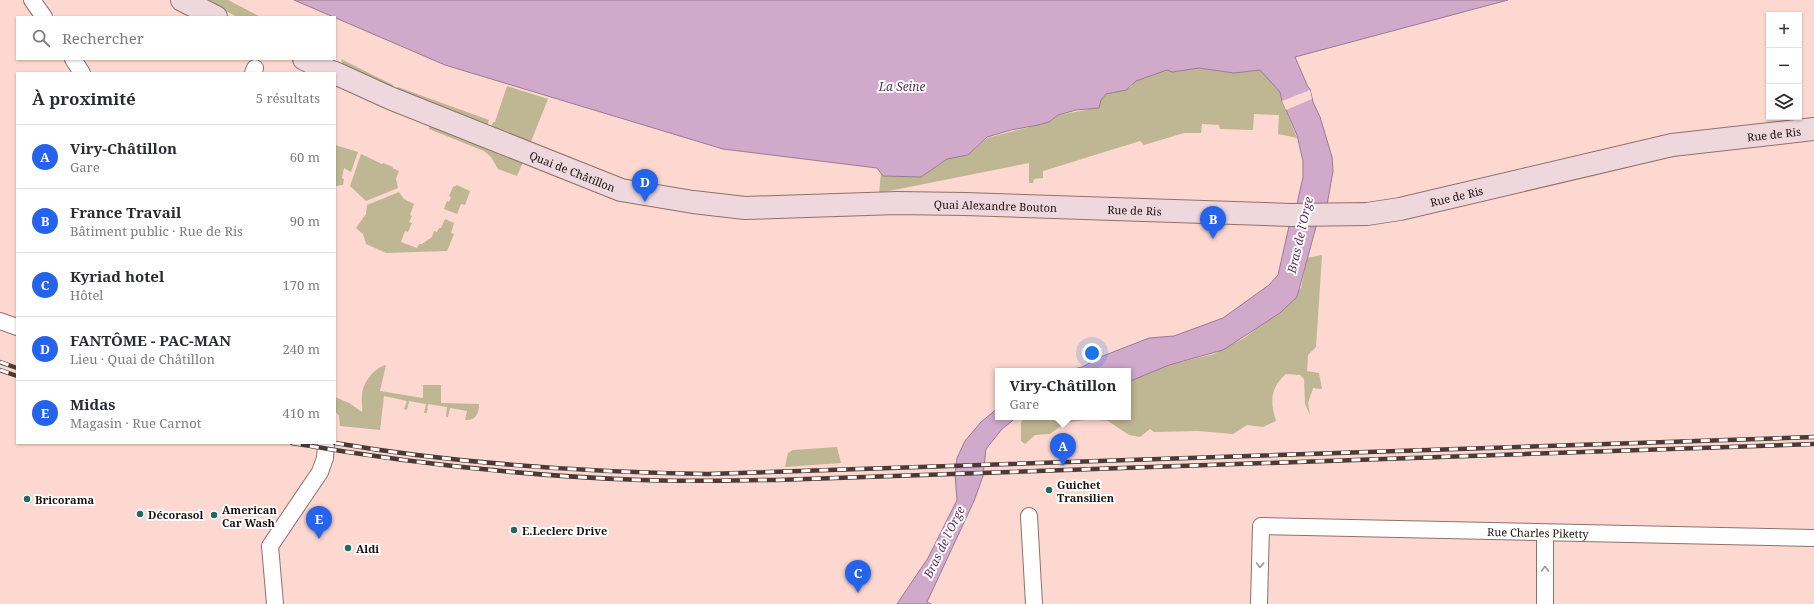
<!DOCTYPE html>
<html lang="fr">
<head>
<meta charset="utf-8">
<style>
	:root { --surface:#fff; --page:#f7f7f7; --text:#2b2b33; --muted:#7c7c81; --line:#e1e1e2; --accent:#2563eb }
	body { margin:0; font-family:"Noto Serif",serif; background:var(--page); color:var(--text) }
	.controls { position:absolute; right:12px; top:12px; display:grid; overflow:hidden; border-radius:0px; box-shadow:0 1px 3px #0004 }
	.controls button { width:36px; height:36px; display:grid; place-items:center; padding:0; border:0; border-bottom:1px solid var(--line); background:var(--surface); color:var(--text); font:20px sans-serif }
	.you { position:absolute; left:1092px; top:353px; width:14px; height:14px; margin:-10px; border:3px solid #fff; border-radius:50%; background:#1a73e8; box-shadow:0 0 0 6px #1a73e833 }
	.badge { display:grid; place-items:center; width:26px; height:26px; border-radius:50%; background:var(--accent); color:#fff; font-size:13px; font-weight:700 }
	.pin { position:absolute; translate:-50% -33px; filter:drop-shadow(0 1px 2px #0008) }
	.pin::after { content:''; position:absolute; top:21px; width:14px; height:12px; background:inherit; clip-path:polygon(0 0,100% 0,50% 100%) }
	.popup { position:absolute; left:995px; top:368px; width:136px; height:52px; box-sizing:border-box; display:grid; place-content:center; border-radius:0px; background:var(--surface); filter:drop-shadow(0 1px 3px #0005); font-size:13px; white-space:nowrap; color:var(--muted) }
	.popup b { font-size:15px; color:var(--text) }
	.popup::after { content:''; position:absolute; left:50%; top:100%; margin-left:-8px; border:8px solid transparent; border-top-color:var(--surface) }
	.list { margin:0; padding:0; list-style:none }
	h2 { display:flex; justify-content:space-between; align-items:center; height:52px; margin:0; padding:0 16px; font-size:17px }
	h2 small { font-size:13px; font-weight:400; color:var(--muted) }
	.list li { display:grid; grid-template-columns:26px 1fr auto; gap:12px; align-items:center; box-sizing:border-box; height:64px; padding:0 16px; border-top:1px solid var(--line) }
	.list b { display:block; font-size:15px; white-space:nowrap }
	.list p { margin:0; font-size:13px; white-space:nowrap; color:var(--muted) }
	.list em { font-size:13px; font-style:normal; color:var(--muted) }
	.icon { flex:none; width:22px; height:22px; fill:none; stroke:currentColor; stroke-width:2; stroke-linecap:round; stroke-linejoin:round }
	.map { position:relative; flex:none; width:1814px; height:604px; overflow:hidden }
	.search { position:absolute; background:var(--surface); box-shadow:0 1px 3px #0004; left:16px; top:16px; width:320px; height:44px; display:flex; align-items:center; gap:10px; box-sizing:border-box; padding:0 14px; border-radius:0px; color:var(--muted); font-size:15px }
	.panel { position:absolute; background:var(--surface); box-shadow:0 1px 3px #0004; left:16px; top:72px; width:320px; height:372px; border-radius:0px }
	.map>svg:first-child { display:block }
	.green { fill:#bfb693 }
	.water { fill:#d1a9cb; stroke:#9b7b92 }
	.pier { fill:#fdd8d0 }
	.lines { fill:none; stroke-linecap:round; stroke-linejoin:round }
	.minor-casing { stroke:#907068; stroke-width:18 }
	.secondary-casing { stroke:#907068; stroke-width:24 }
	.minor { stroke:#fff; stroke-width:16 }
	.secondary { stroke:#eed8de; stroke-width:22 }
	.rail-casing { stroke:#4c3a36; stroke-width:4.5 }
	.rail { stroke:#fff; stroke-width:3; stroke-dasharray:9; stroke-linecap:butt }
	.oneway { stroke:#999493 }
	.poi-dot { fill:#206a64; stroke:#fff; stroke-width:1.5 }
	.labels { text-anchor:middle; dominant-baseline:central; stroke-width:4; stroke-linejoin:round; paint-order:stroke }
	.street-label { font-size:11px; fill:#1d110e; stroke:#fff }
	.poi-label { font-size:11px; font-weight:bold; fill:#1d110e; stroke:#fff; text-anchor:start }
	.water-label { font-size:12px; font-style:italic; fill:#64325f; stroke:#fff }
</style>
</head>
<body>
<div class="map">
<svg width="1814" height="604" viewBox="0 0 1814 604">
	<rect width="100%" height="100%" fill="#fdd8d0"/>
	<path class="green" d="M203 0H228L261 17H238Z
		M341 59 393 85 392 90 344 68Z
		M1199 68 1234 73 1260 70 1280 92 1282 101 1297 138 1278 134 1279 115 1254 114 1253 130 1220 129 1219 125 1202 124 1201 133H1184L1144 145 1140 141 1043 171V178L1034 179 1033 183H1029V163L879 193 881 173 884 176 921 177 947 159 968 155 987 138 1049 122 1058 115 1086 110 1101 100 1106 94 1131 87 1135 81 1151 75 1167 70 1172 72Z
		M507 86 548 99 530 144 491 129 493 122H495Z
		M398 87 489 120 487 127 395 91Z
		M430 125 523 162 517 176 498 169 491 157 484 151 429 129Z
		M335 145 358 152 351 172 344 168 342 178 344 179 343 185 335 186Z
		M361 154 382 164 383 163 393 167 392 168 399 171 396 179 398 188 366 201 350 186Z
		M457 185 470 191 465 205 461 204 457 214 444 209 447 201 449 202 451 197 449 196 453 187Z
		M399 192 404 199 414 204 410 215 412 216 409 222 412 223 408 232 405 231 401 242 417 248 419 244H422L432 237 434 231 437 232 439 228H441L445 219 454 223 451 233 454 234 447 251 386 253 366 244 363 234 356 228 366 214 367 205Z
		M1322 255 1316 347 1308 355 1307 371 1319 373 1322 389 1313 388 1308 403 1310 415 1305 404 1304 379 1300 375 1286 374C1270 388 1270 401 1276 421L1263 427 1247 425 1233 434 1198 431 1154 432 1150 429 1140 437 1129 435 1108 421 1092 419 1065 423 1050 434 1035 435 1025 444 1021 441V423L1023 417H1128V382L1169 365 1214 354 1244 338 1273 317 1301 288 1307 258Z
		M386 365 380 391 423 398V385H441V403L479 404C479 413 476 421 465 420L467 411 450 408 448 417H446L447 407 428 404 427 413H424L426 404 409 401 407 410 404 409 407 401 384 396 380 430 340 426 339 416 335 411V397L349 403 362 412C363 407 361 402 362 396 362 384 373 368 386 365Z
		M837 447 841 463 785 467 788 453 793 450Z"/>
	<path class="water" d="M294 0H1508L1295 57 1308 87 1310 89 1313 102 1320 117 1332 157 1333 171 1327 205 1317 223 1297 297 1280 313 1223 350 1169 365 1128 382V371H1065L1082 367 1103 356 1149 338 1174 336 1223 318 1269 285 1278 275 1290 222 1297 204 1303 177V161L1297 135 1282 101 1280 92 1260 70 1234 73 1199 68 1172 72 1167 70 1136 81 1126 90 1106 94 1101 100 1099 108 1076 110 1058 115 1049 122 1038 125 1011 130 987 137 968 155 947 159 921 177 883 176 877 168 723 149 445 65Z
		M998 408V417H1017L1002 429 986 449 983 476 974 501 927 602 931 604H897L928 558 957 500 955 474 957 458 965 441 981 422Z"/>
	<path class="pier" d="M1310 90 1312 99 1286 110 1282 101Z"/>
	<g class="lines">
		<defs>
			<g id="minor">
				<path d="M32 0 44 17"/>
				<path d="M73 59 82 73"/>
				<path d="M253 73 255 68"/>
				<path d="M0 321 17 327"/>
				<path d="M1029 516 1034 604"/>
				<path d="M1545 533V604"/>
				<path d="M275 604 270 546 320 472 325 458 326 443"/>
				<path id="s1" d="M1259 604 1261 526 1814 538"/>
			</g>
			<g id="secondary">
				<path d="M182 0 216 17"/>
				<path d="M304 59 334 73"/>
				<path id="s2" d="M335 73 390 98 621 190 693 202 745 208 897 203 965 204 1291 215 1367 214 1400 209 1672 145 1814 129"/>
			</g>
		</defs>
		<use href="#minor" class="minor-casing"/>
		<use href="#secondary" class="secondary-casing"/>
		<use href="#minor" class="minor"/>
		<use href="#secondary" class="secondary"/>
		<defs>
			<path id="rail" d="M0 362 17 368
				M0 370 17 376
				M292 443C408 463 524 476 641 480 686 482 732 480 777 480L1814 444
				M335 443C458 464 583 472 708 474L1814 437"/>
		</defs>
		<use href="#rail" class="rail-casing"/>
		<use href="#rail" class="rail"/>
	</g>
	<defs><path id="oneway-chevron" d="M-2-3.5L2.5 0L-2 3.5" fill="none" stroke-width="1.6" stroke-linecap="round" stroke-linejoin="round"/></defs>
	<g class="oneway">
		<use href="#oneway-chevron" transform="translate(1260 565) rotate(92)"/>
		<use href="#oneway-chevron" transform="translate(1545 569) rotate(-90)"/>
	</g>
	<g class="poi-dot">
		<circle cx="1049" cy="490" r="4"/>
		<circle cx="27" cy="499" r="4"/>
		<circle cx="140" cy="514" r="4"/>
		<circle cx="214" cy="515" r="4"/>
		<circle cx="514" cy="530" r="4"/>
		<circle cx="348" cy="548" r="4"/>
	</g>
	<g class="labels">
		<g class="street-label">
			<text stroke="none"><textPath href="#s2" startOffset="1472">Rue de Ris</textPath></text>
			<text stroke="none"><textPath href="#s2" startOffset="257">Quai de Châtillon</textPath></text>
			<text stroke="none"><textPath href="#s2" startOffset="1148">Rue de Ris</textPath></text>
			<text stroke="none"><textPath href="#s2" startOffset="685">Quai Alexandre Bouton</textPath></text>
			<text stroke="none"><textPath href="#s2" startOffset="824">Rue de Ris</textPath></text>
			<text stroke="none"><textPath href="#s1" startOffset="355">Rue Charles Piketty</textPath></text>
		</g>
		<g class="poi-label">
			<text x="1057" y="484">Guichet<tspan x="1057" dy="13">Transilien</tspan></text>
			<text x="35" y="499">Bricorama</text>
			<text x="222" y="509">American<tspan x="222" dy="13">Car Wash</tspan></text>
			<text x="148" y="514">Décorasol</text>
			<text x="522" y="530">E.Leclerc Drive</text>
			<text x="356" y="548">Aldi</text>
		</g>
		<g class="water-label">
			<text x="902" y="86">La Seine</text>
			<text transform="translate(1300 235) rotate(-77)">Bras de l'Orge</text>
			<text transform="translate(944 542) rotate(-64)">Bras de l'Orge</text>
		</g>
	</g>
</svg>
<div class="controls">
<button>+</button>
<button>−</button>
<button><svg class="icon" aria-label="layers" viewBox="0 0 24 24"><path d="M12 4l9 5-9 5-9-5zM3 14l9 5 9-5"/></svg></button>
</div>
<div class="you"></div>
<div class="pin badge" style="left:1063px;top:466px">A</div>
<div class="popup"><b>Viry-Châtillon</b>Gare</div>
<div class="pin badge" style="left:1213px;top:239px">B</div>
<div class="pin badge" style="left:858px;top:593px">C</div>
<div class="pin badge" style="left:645px;top:202px">D</div>
<div class="pin badge" style="left:319px;top:539px">E</div>
<div class="search"><svg class="icon" aria-label="search" viewBox="0 0 24 24"><circle cx="10" cy="10" r="6"/><path d="M15 15l6 6"/></svg>Rechercher</div>
<section class="panel">
<h2>À proximité<small>5 résultats</small></h2>
<ul class="list">
<li><span class="badge">A</span><div><b>Viry-Châtillon</b><p>Gare</p></div><em>60 m</em></li>
<li><span class="badge">B</span><div><b>France Travail</b><p>Bâtiment public · Rue de Ris</p></div><em>90 m</em></li>
<li><span class="badge">C</span><div><b>Kyriad hotel</b><p>Hôtel</p></div><em>170 m</em></li>
<li><span class="badge">D</span><div><b>FANTÔME - PAC-MAN</b><p>Lieu · Quai de Châtillon</p></div><em>240 m</em></li>
<li><span class="badge">E</span><div><b>Midas</b><p>Magasin · Rue Carnot</p></div><em>410 m</em></li>
</ul>
</section>
</div>
</body>
</html>
